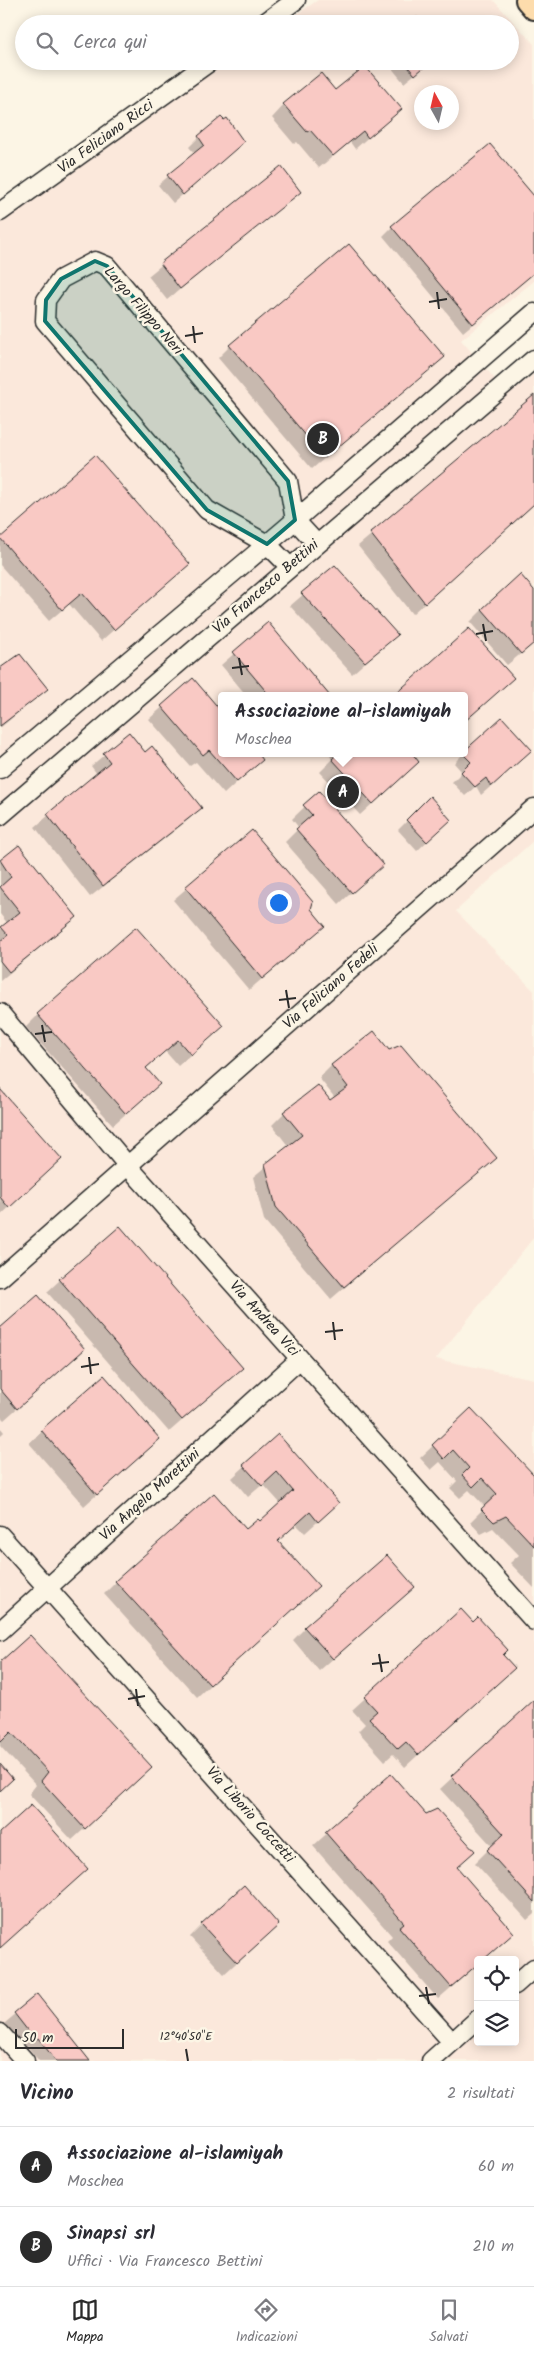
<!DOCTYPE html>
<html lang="it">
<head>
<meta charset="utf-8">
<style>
	:root { --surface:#fff; --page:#f7f7f7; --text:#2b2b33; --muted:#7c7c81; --line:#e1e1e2; --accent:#2b2b2b }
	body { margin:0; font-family:Kalam,sans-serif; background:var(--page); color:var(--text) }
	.controls { position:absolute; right:15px; bottom:15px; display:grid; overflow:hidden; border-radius:5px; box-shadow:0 2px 12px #0003 }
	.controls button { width:45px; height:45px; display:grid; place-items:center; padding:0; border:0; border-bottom:1px solid var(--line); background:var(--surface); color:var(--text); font:25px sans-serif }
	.compass { position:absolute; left:414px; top:85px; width:45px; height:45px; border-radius:50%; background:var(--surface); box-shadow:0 2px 12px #0003; rotate:352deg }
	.scale { position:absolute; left:15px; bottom:12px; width:109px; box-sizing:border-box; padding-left:5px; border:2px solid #2b2b2b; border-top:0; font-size:14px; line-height:18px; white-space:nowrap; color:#2b2b2b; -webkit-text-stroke:4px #fcf5e5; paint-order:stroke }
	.you { position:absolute; left:278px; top:902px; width:18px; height:18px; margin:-12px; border:4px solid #fff; border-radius:50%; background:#1a73e8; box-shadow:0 0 0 8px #1a73e833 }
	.badge { display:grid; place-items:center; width:32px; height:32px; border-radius:50%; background:var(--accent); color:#fff; font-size:16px; font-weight:700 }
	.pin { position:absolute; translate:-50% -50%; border:2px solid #fff; box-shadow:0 1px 5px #0006 }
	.popup { position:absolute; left:218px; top:692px; width:250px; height:65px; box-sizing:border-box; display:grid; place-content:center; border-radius:5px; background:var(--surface); filter:drop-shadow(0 1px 4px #0005); font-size:16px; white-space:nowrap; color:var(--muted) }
	.popup b { font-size:19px; color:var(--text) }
	.popup::after { content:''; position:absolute; left:50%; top:100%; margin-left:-10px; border:10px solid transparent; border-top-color:var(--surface) }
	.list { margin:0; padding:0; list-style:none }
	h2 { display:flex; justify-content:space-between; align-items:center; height:65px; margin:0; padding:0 20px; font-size:21px }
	h2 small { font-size:16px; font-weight:400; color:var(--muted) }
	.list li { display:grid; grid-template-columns:32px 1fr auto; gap:15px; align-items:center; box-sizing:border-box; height:80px; padding:0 20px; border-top:1px solid var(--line) }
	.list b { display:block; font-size:19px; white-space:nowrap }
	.list p { margin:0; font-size:16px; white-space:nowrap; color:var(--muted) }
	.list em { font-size:16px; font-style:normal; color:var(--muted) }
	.icon { flex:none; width:28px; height:28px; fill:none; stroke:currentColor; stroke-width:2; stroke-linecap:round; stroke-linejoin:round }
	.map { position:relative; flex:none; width:534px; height:2061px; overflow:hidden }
	.search { position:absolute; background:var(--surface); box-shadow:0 2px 12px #0003; left:15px; right:15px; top:15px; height:55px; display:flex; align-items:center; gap:12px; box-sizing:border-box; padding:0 18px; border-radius:28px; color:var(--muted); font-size:19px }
	.sheet { height:225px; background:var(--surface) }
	nav { display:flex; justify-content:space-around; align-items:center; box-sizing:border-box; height:70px; border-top:1px solid var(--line); background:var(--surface); font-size:14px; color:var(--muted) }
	nav a { display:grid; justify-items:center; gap:2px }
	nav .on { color:var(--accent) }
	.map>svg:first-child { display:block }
	.built { fill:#fbe8db; fill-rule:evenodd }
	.shadow { fill:#0003 }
	.building { fill:#f9c9c4; stroke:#2b2b2b }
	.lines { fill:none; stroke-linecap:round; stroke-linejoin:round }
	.minor-casing { stroke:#2b2b2b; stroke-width:21 }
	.major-casing { stroke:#2b2b2b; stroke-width:26 }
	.minor { stroke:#fcf5e5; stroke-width:18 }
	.major { stroke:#fddcac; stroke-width:22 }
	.marked { fill:#0f766e; fill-opacity:0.2; stroke:#0f766e; stroke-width:4; stroke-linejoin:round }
	.ticks { fill:none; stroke:#2b2b2b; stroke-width:2 }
	.labels { text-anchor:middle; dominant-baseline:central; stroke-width:5; stroke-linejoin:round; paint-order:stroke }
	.street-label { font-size:15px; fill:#2b2b2b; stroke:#fcf5e5 }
	.ticks-label { font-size:12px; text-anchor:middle; fill:#2b2b2b; stroke:#fcf5e5; stroke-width:5; stroke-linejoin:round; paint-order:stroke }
</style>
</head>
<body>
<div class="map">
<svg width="534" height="2061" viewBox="0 0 534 2061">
	<rect width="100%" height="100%" fill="#fcf5e5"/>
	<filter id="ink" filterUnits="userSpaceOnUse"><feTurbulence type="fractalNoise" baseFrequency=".02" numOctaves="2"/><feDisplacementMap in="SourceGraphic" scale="10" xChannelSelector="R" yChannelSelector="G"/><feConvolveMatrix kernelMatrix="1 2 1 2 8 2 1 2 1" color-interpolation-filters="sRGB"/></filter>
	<g filter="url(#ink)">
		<path class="built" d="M318 0H493L534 44V281L461 340 508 394 534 374V840L456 911 534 991V1237L436 1359 534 1379V2061H0V209L225 61H510V24H282ZM422 92H452V122H422ZM222 696H464V753H222ZM478 1960H515V2042H478Z"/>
		<path class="shadow" d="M417 16 423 24H408Z
			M386 61H431L404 83Z
			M335 92 400 109 355 149 350 142 319 168 297 142 294 144 272 118 284 105Z
			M199 137 243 142 173 203 158 185 195 154 189 147Z
			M280 168 299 192 167 300 148 276Z
			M534 198V273L463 332 383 236 392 227Z
			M230 346 443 357 312 469 218 358Z
			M531 400 534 403V504L412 614 358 546Z
			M95 457 188 564 101 641 69 604 49 621 0 565V539Z
			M335 567 396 635 352 674 290 606Z
			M534 592V643L507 665 470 622 483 609Z
			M268 624 322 696H247L221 665Z
			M0 670 46 689 0 728Z
			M193 680 222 753 261 760 224 794 196 762 190 766 149 719Z
			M129 734 144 754 200 808 188 820 90 897 35 827 97 774 91 766Z
			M329 753H410L405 774 360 815 320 772 332 760Z
			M463 754 521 760 481 795 476 786 465 796 452 782 462 772 454 763Z
			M319 793 382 865 339 904 285 842 299 828 292 819Z
			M430 798 440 829 417 851 398 830Z
			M252 832 324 926 249 990 173 900Z
			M19 847 76 917 0 981V930L8 924 0 914V862Z
			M38 1015 222 1026 178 1066 165 1051 145 1069 146 1096 113 1125 26 1027Z
			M389 1052 495 1158 331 1299 264 1220 253 1177 289 1147 272 1125 284 1113 330 1102 335 1098 319 1078 332 1065Z
			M0 1091 48 1171 0 1216Z
			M60 1280 242 1368 169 1432 47 1292Z
			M0 1330 84 1349 4 1420 0 1416Z
			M104 1377 159 1439 84 1506 29 1443Z
			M471 1410 534 1477V1588L510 1563 519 1555 493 1528 481 1534 470 1522 485 1507 469 1490 460 1498 450 1488 457 1481 440 1462 431 1470 420 1458Z
			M0 1427 4 1432 0 1436Z
			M278 1436 325 1515 305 1533 296 1524 277 1542 304 1599 197 1697 104 1594 116 1582 246 1531 260 1523 281 1504 263 1484 248 1497 232 1478Z
			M401 1599 319 1671 293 1640 305 1628Z
			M461 1611 501 1656 500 1680 405 1767 393 1754 385 1761 358 1731 365 1724 352 1710Z
			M0 1664 138 1780 72 1840 29 1794 36 1785 0 1746Z
			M534 1702V1914L527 1920 475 1863 492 1846 440 1789Z
			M391 1776 456 1868 478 1960V1964L438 1999 387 1941 392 1936 313 1846Z
			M202 1925 265 1937 224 1974 190 1937Z
			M37 1996 82 2061H39L28 2047 25 2049 5 2023Z"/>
		<path class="building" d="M403 61H431L415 75Z
			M365 66 402 109 368 138 363 131 333 156 310 130 307 132 283 104 321 73 335 90Z
			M221 117 224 120 227 118 244 142 183 195 167 175 204 145 198 136Z
			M490 144 534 196V273L473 324 391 226Z
			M281 166 301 192 180 289 160 263Z
			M349 244 445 357 325 458 229 345Z
			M534 395V504L425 603 370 533Z
			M95 455 190 564 114 630 82 593 62 610 0 538Z
			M335 565 398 635 365 662 301 593Z
			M520 574 534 590V643L521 654 482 609Z
			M268 622 330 696H270L233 652Z
			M469 628 514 678 464 722V696H393Z
			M20 654 48 689 0 726V668Z
			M193 678 222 712V753H258L263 760 237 782 209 750 203 755 161 706Z
			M502 717 532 750 491 787 486 778 475 787 461 772 471 762 462 753Z
			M129 732 145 752 152 746 202 808 103 886 47 814 110 762 103 753Z
			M338 753H412L419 762 373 804 332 759Z
			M319 791 384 865 352 893 296 829 312 815 303 805Z
			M430 796 451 820 427 842 406 820Z
			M252 830 313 902 311 909 325 926 262 979 185 887Z
			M19 845 77 917 9 972 0 961V941L8 935 1 927 20 912 0 887 11 877 0 860Z
			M136 927 224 1026 191 1055 178 1040 146 1068 160 1084 126 1114 37 1014Z
			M374 1031 389 1050 401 1045 497 1158 344 1287 276 1207 265 1164 302 1135 283 1112 318 1085 330 1100 348 1087 331 1065Z
			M0 1089 62 1159 9 1208 0 1197Z
			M120 1226 243 1368 182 1420 59 1279Z
			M38 1295 85 1349 17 1409 0 1389V1328Z
			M104 1375 160 1439 97 1495 41 1430Z
			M471 1408 534 1475V1546L506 1516 494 1522 481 1509 497 1494 482 1478 473 1487 462 1475 469 1468 453 1450 444 1459 432 1445Z
			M278 1434 339 1503 318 1522 310 1512 278 1541 319 1586 210 1685 115 1581 214 1493 246 1529 258 1519 260 1521 293 1491 277 1472 262 1486 243 1465Z
			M387 1555 415 1587 333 1659 304 1627Z
			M461 1609 473 1622 478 1617 508 1650 503 1655 515 1668 418 1755 406 1742 398 1749 369 1718 377 1711 364 1697Z
			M30 1635 152 1767 85 1829 41 1781 48 1772 11 1732 0 1743V1662Z
			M534 1700V1902L487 1850 504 1834 451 1776Z
			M0 1764 13 1779 0 1791Z
			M391 1774 426 1814 437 1809 475 1851 457 1867 514 1933 483 1960H478V1964L451 1987 399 1927 404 1923 325 1832Z
			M31 1805 88 1869 0 1948V1833Z
			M244 1885 279 1925 237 1963 201 1924Z
			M37 1994 90 2061H56L38 2038 35 2040 14 2013Z"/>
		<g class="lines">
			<defs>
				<path id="minor" d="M263 24 296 0
					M0 212 211 61
					M290 567 267 544 207 510 45 321 46 300 61 279 95 261 107 266 288 481 295 520 317 544
					M0 769 285 529 534 313
					M0 816 534 359
					M0 1013 128 1166 534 1621
					M0 1278 534 808
					M0 1535 452 2042
					M0 1631 300 1359
					M515 1985 534 1968
					M0 2033 25 2061
					M431 2061 478 2019"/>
				<path id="major" d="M527 0 534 8"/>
			</defs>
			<use href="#minor" class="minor-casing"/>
			<use href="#major" class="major-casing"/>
			<use href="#minor" class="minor"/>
			<use href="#major" class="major"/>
		</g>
	</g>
	<path class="marked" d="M95 261 107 266 288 481 295 520 267 544 207 510 45 321 46 300 61 279Z"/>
	<path class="ticks" d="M437 292 439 309M429 302 447 299M193 326 195 343M185 336 203 333M483 624 486 641M476 634 493 631M239 658 242 675M232 668 249 666M286 990 289 1008M279 1000 296 998M42 1025 45 1042M35 1034 52 1032M333 1322 335 1340M325 1332 343 1330M89 1357 91 1374M81 1367 99 1364M379 1654 382 1672M372 1664 389 1662M136 1689 138 1706M128 1699 145 1696M426 1987 429 2004M419 1996 436 1994M186 2049 188 2061"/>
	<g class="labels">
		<g class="street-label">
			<text transform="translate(106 137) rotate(-36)">Via Feliciano Ricci</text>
			<text transform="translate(143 311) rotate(49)">Largo Filippo Neri</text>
			<text transform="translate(266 587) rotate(-41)">Via Francesco Bettini</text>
			<text transform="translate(331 987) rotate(-41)">Via Feliciano Fedeli</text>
			<text transform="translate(264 1319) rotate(48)">Via Andrea Vici</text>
			<text transform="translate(150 1495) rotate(-42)">Via Angelo Morettini</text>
			<text transform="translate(250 1815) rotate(48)">Via Liborio Coccetti</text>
		</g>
	</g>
	<g class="ticks-label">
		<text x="186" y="2040">12°40'50"E</text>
	</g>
</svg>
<div class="controls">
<button><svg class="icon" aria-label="locate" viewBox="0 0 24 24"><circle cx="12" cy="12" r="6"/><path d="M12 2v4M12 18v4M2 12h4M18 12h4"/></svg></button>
<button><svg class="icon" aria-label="layers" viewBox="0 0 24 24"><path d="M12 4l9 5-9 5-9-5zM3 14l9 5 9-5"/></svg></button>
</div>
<svg class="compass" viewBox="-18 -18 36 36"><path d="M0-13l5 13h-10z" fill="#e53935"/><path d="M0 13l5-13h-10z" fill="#7c7c81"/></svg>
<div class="scale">50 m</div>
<div class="you"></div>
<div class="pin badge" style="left:343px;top:792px">A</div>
<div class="popup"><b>Associazione al-islamiyah</b>Moschea</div>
<div class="pin badge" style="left:323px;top:439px">B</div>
<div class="search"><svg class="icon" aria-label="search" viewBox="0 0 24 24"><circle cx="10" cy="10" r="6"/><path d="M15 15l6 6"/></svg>Cerca qui</div>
</div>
<section class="sheet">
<h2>Vicino<small>2 risultati</small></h2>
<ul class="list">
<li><span class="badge">A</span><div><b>Associazione al-islamiyah</b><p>Moschea</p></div><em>60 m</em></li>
<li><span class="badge">B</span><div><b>Sinapsi srl</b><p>Uffici · Via Francesco Bettini</p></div><em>210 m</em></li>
</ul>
</section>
<nav>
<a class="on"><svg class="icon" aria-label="map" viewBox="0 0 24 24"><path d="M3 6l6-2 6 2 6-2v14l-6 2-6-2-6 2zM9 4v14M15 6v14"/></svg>Mappa</a>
<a><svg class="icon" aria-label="directions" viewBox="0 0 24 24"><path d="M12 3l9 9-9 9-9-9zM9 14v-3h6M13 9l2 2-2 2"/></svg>Indicazioni</a>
<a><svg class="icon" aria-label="saved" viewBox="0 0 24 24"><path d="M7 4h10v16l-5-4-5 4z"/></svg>Salvati</a>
</nav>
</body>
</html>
